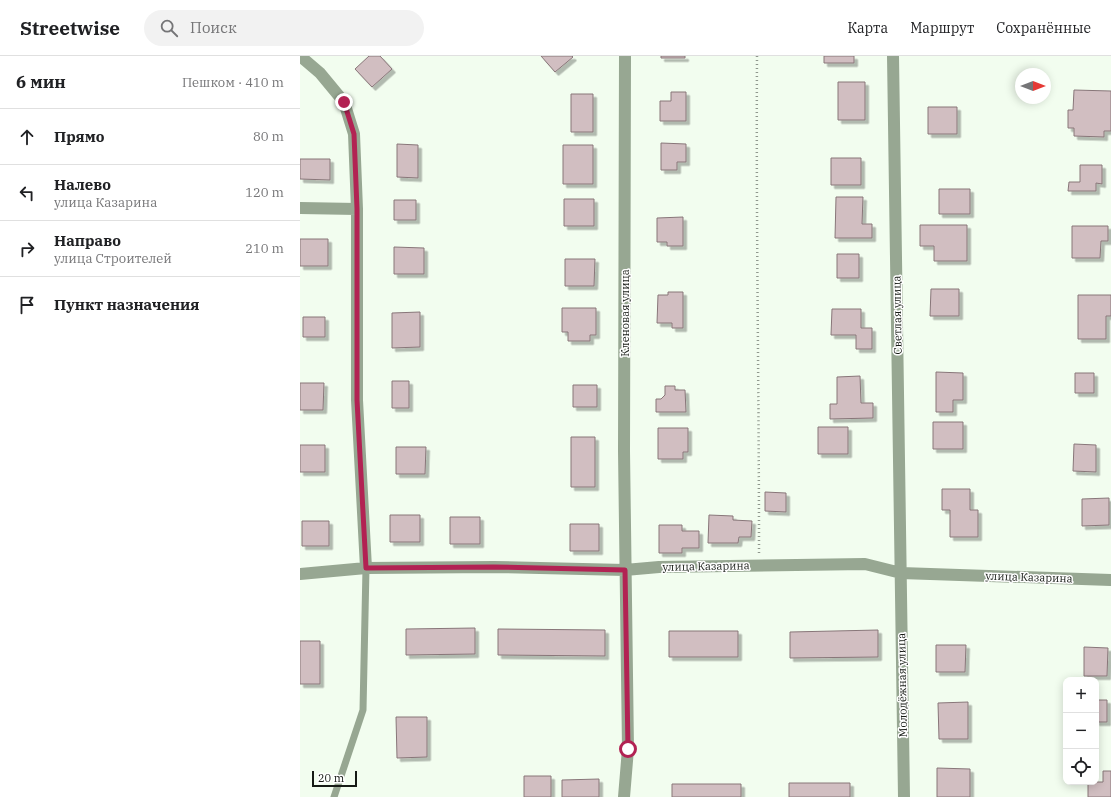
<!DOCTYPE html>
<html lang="ru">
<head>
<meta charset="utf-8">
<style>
	:root { --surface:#fff; --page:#f2f2f2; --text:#202124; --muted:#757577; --line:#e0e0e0 }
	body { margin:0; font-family:"IBM Plex Serif",serif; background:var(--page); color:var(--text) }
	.controls { position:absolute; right:12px; bottom:12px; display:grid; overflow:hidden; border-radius:8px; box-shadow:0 2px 10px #0003 }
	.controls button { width:36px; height:36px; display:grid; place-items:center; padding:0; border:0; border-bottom:1px solid var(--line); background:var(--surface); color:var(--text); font:20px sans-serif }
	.compass { position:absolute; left:715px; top:12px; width:36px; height:36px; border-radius:50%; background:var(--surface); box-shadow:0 2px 10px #0003; rotate:90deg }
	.scale { position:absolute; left:12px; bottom:10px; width:45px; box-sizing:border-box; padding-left:4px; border:2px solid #161a15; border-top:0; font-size:11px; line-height:14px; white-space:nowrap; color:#161a15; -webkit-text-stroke:3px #fff; paint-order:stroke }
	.stop { position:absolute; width:12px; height:12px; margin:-9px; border:3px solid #b22253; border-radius:50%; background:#fff }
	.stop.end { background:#b22253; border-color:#fff; box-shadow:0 1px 4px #0008 }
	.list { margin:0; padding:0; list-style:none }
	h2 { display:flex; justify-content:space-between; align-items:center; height:52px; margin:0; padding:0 16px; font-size:17px }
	h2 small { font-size:13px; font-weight:400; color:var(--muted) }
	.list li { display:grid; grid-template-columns:26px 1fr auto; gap:12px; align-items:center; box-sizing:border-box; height:56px; padding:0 16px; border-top:1px solid var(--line) }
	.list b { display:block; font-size:15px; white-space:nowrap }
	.list p { margin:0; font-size:13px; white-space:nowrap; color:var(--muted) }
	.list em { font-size:13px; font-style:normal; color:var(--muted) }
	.icon { flex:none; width:22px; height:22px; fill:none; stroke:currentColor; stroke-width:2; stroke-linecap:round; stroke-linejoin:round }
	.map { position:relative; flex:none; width:811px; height:741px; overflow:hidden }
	header { display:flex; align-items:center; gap:24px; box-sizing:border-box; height:56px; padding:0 20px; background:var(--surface); border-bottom:1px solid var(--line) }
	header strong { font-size:19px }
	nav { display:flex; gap:22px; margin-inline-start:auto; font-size:14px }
	.search { width:280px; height:36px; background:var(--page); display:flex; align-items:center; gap:10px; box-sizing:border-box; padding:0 14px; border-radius:22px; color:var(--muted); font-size:15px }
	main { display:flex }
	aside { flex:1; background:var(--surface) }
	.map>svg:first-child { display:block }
	.building { fill:#d1bec1; stroke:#887679; filter:url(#shadow) }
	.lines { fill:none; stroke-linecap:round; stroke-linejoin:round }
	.path { stroke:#90988e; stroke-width:2.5; stroke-dasharray:1 3; stroke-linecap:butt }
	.lane { stroke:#97a792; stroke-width:7 }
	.street { stroke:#97a792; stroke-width:12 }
	.route { stroke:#b22253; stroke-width:5 }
	.labels { text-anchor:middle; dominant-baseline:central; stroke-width:3; stroke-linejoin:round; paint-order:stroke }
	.street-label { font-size:11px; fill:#161a15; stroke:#fff }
</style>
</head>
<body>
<header>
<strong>Streetwise</strong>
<div class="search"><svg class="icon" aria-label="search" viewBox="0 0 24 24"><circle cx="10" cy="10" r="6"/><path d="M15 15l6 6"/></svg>Поиск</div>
<nav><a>Карта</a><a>Маршрут</a><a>Сохранённые</a></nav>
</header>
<main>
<aside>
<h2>6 мин<small>Пешком · 410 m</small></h2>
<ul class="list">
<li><svg class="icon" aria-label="ahead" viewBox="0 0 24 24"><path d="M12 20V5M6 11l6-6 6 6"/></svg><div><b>Прямо</b></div><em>80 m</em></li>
<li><svg class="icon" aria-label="left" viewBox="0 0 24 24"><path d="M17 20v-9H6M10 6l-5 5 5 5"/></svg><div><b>Налево</b><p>улица Казарина</p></div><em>120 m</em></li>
<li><svg class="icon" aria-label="right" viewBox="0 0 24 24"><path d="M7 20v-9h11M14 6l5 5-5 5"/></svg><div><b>Направо</b><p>улица Строителей</p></div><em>210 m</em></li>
<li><svg class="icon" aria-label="arrive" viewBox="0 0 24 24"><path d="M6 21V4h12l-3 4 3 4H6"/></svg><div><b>Пункт назначения</b></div></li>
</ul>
</aside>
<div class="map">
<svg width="811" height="741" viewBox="0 0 811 741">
	<defs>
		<filter id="shadow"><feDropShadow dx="3.5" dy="3.5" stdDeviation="0" flood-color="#0004"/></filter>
	</defs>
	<rect width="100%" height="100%" fill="#f2fdef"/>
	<path class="building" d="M69 0H80L92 13 72 31 55 13Z
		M241 0H272L273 1 255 16Z
		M361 0H385V2H361Z
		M524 0H554V7H524Z
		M538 26H565V64H538Z
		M774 34 811 35V75H804V81L774 80V72H768V54H773Z
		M371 36H386V65H360V45H371Z
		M271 38H293V76H271Z
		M628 51H657V78H628Z
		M361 87 386 88V106H377V114H361Z
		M97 88 118 89V122L97 121Z
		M263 89H293V128H263Z
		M531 102H561V129H531Z
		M0 103H30V124L0 123Z
		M780 109H802V128L796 127V135H768L769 126H780Z
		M639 133H670V158H639Z
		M536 141H563L562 168H572V182H535Z
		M264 143H294V170H264Z
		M94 144H116V164H94Z
		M383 161V190H367V186H357V162Z
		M620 169H667V205H634V190H620Z
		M772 170H808V185H801L800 202H772Z
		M0 183H28V210H0Z
		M94 191 124 192V218H94Z
		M537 198H559V222H537Z
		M265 203H295L294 230H265Z
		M631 233H659V260H630Z
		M368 236H383V272H372V267H357L358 239H368Z
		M778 239H811V260H806V283H778Z
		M262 252H296V279H290V285H268V276H262Z
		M532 253H561V272H572V293H556V279H531Z
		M120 256V291L92 292V257Z
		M3 261H25V281H3Z
		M636 316 663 317V344H653V356H636Z
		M775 317H794V337H775Z
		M560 320 561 347H573V362L530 363V348H537V321Z
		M92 325H109V352H92Z
		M0 327H24L23 354H0Z
		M273 329H297V351H273Z
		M365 330H375V334H385L386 356H356V343H361L365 339Z
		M633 366H663V393H633Z
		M518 371H548V398H518Z
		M358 372H388V396H383V403H358Z
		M271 381H295V431H271Z
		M774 388 796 389V416L773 415Z
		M0 389H25V416H0Z
		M96 391H126L125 418H96Z
		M642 433H670V454H678V481H650V454H642Z
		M465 436 486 437V456L465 455Z
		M809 442V469L782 470V443Z
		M90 459H120V486H90Z
		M409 459 433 460V464L452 465 451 481H439L438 487H408Z
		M150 461H180V488H150Z
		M2 465H29V490H2Z
		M270 468H299V495H270Z
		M359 469H382V475H399V492H382V497H359Z
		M175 572V598L106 599V573Z
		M198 573 305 574V600L198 599Z
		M578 574V601L490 602V576Z
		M369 575H438V601H369Z
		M0 585H20V628H0Z
		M636 589H666L665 616H636Z
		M784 591 808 592 807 620H784Z
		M796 644H807V666H796Z
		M668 646V683H639L638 647Z
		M96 661H127V701L97 702Z
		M637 712 670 713V741H637Z
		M803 715H811V741H788V726H803Z
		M224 720H251V741H224Z
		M299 723V741H262V724Z
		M489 727H550V741H489Z
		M372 728H441V741H372Z"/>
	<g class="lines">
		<path class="path" d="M457 0C456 166 459 332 459 497"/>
		<path class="lane" d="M34 741 63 654 66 512"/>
		<path class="street" d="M0 0 20 17 44 46 54 78 57 153V344L66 512
			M593 0 604 741
			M0 152 57 153
			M0 518 66 512 194 511 325 514 359 511 565 508 601 517 811 524
			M324 741 328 693 324 395 325 0"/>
	</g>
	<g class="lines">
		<path class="route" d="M44 46 54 78 57 153V344L66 512 194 511 325 514 328 693"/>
	</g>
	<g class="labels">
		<g class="street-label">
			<text transform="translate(325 257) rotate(-90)">Кленовая улица</text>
			<text transform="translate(597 259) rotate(-91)">Светлая улица</text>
			<text transform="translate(406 510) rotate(-1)">улица Казарина</text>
			<text transform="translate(729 521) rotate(2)">улица Казарина</text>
			<text transform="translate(602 629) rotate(-91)">Молодёжная улица</text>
		</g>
	</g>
</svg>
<div class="controls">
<button>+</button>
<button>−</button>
<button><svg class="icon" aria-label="locate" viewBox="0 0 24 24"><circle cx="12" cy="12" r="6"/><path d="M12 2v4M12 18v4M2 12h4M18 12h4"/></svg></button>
</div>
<svg class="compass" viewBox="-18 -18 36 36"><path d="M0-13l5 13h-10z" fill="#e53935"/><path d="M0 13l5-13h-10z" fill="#757577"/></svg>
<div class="scale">20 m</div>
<div class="stop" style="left:328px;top:693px"></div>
<div class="stop end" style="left:44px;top:46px"></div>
</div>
</main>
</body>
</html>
